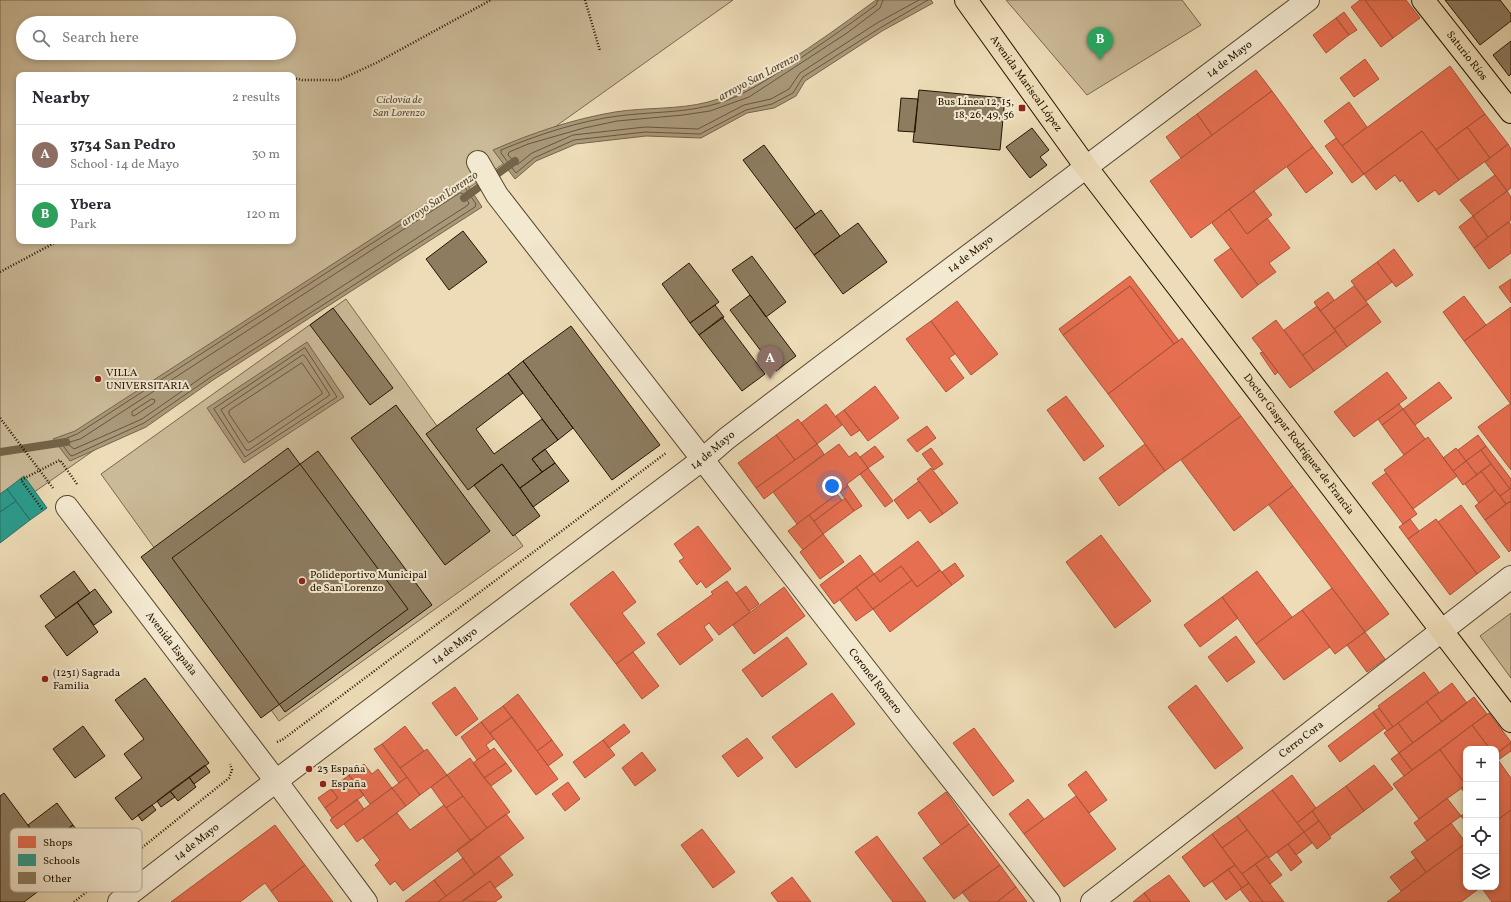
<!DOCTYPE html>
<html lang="en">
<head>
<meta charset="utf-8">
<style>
	:root { --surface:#fff; --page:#f7f7f7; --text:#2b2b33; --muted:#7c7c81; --line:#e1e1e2; --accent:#7c3aed }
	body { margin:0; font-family:Vollkorn,serif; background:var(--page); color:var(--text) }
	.controls { position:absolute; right:12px; bottom:12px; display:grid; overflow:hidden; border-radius:8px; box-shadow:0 2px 6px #0003 }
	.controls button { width:36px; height:36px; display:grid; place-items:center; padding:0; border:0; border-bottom:1px solid var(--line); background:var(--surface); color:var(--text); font:20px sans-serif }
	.you { position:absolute; left:832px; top:486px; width:14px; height:14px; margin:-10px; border:3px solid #fff; border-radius:50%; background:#1a73e8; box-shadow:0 0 0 6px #1a73e833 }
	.badge { display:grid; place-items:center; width:26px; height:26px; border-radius:50%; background:var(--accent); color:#fff; font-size:13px; font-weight:700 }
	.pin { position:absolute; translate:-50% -33px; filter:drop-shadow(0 1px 2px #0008) }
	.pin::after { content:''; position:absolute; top:21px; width:14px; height:12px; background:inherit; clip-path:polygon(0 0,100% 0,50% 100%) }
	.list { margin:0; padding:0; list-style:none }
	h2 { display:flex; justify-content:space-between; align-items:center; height:52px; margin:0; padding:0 16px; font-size:17px }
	h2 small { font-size:13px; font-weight:400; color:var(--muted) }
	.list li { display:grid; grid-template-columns:26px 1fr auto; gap:12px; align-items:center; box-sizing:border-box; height:60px; padding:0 16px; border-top:1px solid var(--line) }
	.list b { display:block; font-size:15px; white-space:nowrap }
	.list p { margin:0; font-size:13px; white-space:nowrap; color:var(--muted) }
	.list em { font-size:13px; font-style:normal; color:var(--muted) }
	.icon { flex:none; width:22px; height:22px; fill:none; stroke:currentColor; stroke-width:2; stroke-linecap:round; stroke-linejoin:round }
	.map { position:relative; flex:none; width:1511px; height:902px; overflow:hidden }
	.search { position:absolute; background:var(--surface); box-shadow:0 2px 6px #0003; left:16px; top:16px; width:280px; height:44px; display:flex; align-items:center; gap:10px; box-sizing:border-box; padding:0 14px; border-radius:22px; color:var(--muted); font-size:15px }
	.panel { position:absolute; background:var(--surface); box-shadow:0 2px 6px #0003; left:16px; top:72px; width:280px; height:172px; border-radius:8px }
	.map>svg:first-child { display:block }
	.green { fill:#cbba98; stroke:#78684c; fill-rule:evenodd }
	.water { fill:#a99879; stroke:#746449 }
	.shops { fill:#e76f51; stroke:#ac5439 }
	.schools { fill:#2a9d8f; stroke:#287464 }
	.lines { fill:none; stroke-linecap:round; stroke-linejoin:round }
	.shore { stroke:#66563d; stroke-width:1 }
	.stream { stroke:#746449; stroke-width:8 }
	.building { fill:#8d7c60; stroke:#241501 }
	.minor-casing { stroke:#56472e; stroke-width:24 }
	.highway-casing { stroke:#241501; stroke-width:24 }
	.path { stroke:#241501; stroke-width:2.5; stroke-dasharray:1 2; stroke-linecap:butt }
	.minor { stroke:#f3e8d0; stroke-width:22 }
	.highway { stroke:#eddcb7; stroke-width:22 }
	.poi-dot { fill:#8f2418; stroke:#f3e8d0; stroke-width:1.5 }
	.labels { text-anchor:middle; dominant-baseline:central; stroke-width:4; stroke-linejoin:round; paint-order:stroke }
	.street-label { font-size:11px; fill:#241501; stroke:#f3e8d0 }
	.park-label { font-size:11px; font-style:italic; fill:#5e4f36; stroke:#f3e8d0 }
	.poi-label { font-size:11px; fill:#241501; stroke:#f3e8d0; text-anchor:start }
	.water-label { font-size:12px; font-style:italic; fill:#594931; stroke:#f3e8d0 }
	.key { fill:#f3e8d0; stroke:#b5a992; stroke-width:1 }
	.key-label { font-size:11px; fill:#241501 }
</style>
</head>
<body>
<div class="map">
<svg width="1511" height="902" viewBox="0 0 1511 902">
	<rect width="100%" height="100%" fill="#eddcb7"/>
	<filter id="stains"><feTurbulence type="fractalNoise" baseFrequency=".005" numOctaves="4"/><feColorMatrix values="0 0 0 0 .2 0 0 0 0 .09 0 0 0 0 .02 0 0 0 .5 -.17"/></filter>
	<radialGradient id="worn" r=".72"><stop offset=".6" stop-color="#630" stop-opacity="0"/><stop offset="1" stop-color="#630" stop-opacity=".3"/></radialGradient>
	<path class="green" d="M0 0H733L486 176 0 516ZM23 23H289V53H23ZM19 75H293V241H19Z
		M1006 0H1182L1201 25 1087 95Z
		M346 299 523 546 279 721 101 474Z
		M1511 613V678L1480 636Z"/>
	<path class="water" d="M876 0H931L933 3 882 31 805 81 796 96 774 108 747 113 701 138 646 136 576 144 536 161 515 179 493 150C532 133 573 119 615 112 646 107 678 110 708 102 736 95 760 79 784 64 816 44 846 22 876 0Z
		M464 179 482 207 213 380 146 427 70 461 53 439 75 431Z
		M307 342 344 397 244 463 207 408Z"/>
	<path class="shops" d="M1360 0H1365L1393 38 1381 47 1351 7Z
		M1365 0H1406L1420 18 1393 38Z
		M1344 12 1357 30 1349 35 1336 18Z
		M1336 18 1349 35 1326 53 1313 35Z
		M1365 59 1379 79 1354 97 1340 78Z
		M1450 66 1485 114 1436 150 1422 131 1364 174 1342 146Z
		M1256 70 1272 91 1212 135 1197 114Z
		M1272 91 1313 147 1191 238 1150 181Z
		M1349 102 1367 127 1342 146 1324 121Z
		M1197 114 1212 135 1181 158 1166 137Z
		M1485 114 1508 144 1490 158 1467 127Z
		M1467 127 1490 158 1459 180 1436 150Z
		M1422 131 1459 180 1439 195 1435 190 1418 202 1402 180 1400 182 1395 175 1376 190 1364 174Z
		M1336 138 1364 174 1352 183 1325 146Z
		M1508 144 1511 149V188L1507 191 1485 162Z
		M1313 147 1333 173 1306 193 1287 167Z
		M1495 175 1507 191 1473 216 1460 200Z
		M1254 191 1272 215 1247 234 1229 209Z
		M1507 191 1511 197V220L1488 237 1473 216Z
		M1229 209 1247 234 1267 218 1290 248 1269 263 1276 272 1258 285 1212 223Z
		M1473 216 1488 237 1474 248 1459 227Z
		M1509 222 1511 225V253L1489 269 1474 248Z
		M1231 248 1258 285 1242 298 1214 260Z
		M1394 249 1413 275 1396 287 1377 262Z
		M1377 262 1392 282 1366 301 1351 281Z
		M1130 276 1179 341 1174 344 1130 286 1063 335 1059 329Z
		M1511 279V303L1499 287Z
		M1130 286 1174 344 1108 394 1063 335Z
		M1354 286 1368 304 1334 329 1320 311Z
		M1328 292 1334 300 1320 311 1314 302Z
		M1464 296 1486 325 1464 341 1443 312Z
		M957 301 998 354 971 375 931 321Z
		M1368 304 1381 322 1347 347 1334 329Z
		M1317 306 1336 331 1303 355 1284 330Z
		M1511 307V402L1510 403 1464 341Z
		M1276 320 1314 371 1290 388 1252 338Z
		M931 321 955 354 949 358 964 378 946 392 906 339Z
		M1336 331 1347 347 1314 371 1303 355Z
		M1182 338 1241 416 1165 471 1108 394Z
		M1263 352 1278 372 1275 375 1260 353Z
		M1387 372 1407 398 1354 437 1334 412Z
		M1439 382 1452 398 1415 425 1403 409Z
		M875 386 899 418 868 441 844 410Z
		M1066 396 1104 446 1084 461 1047 410Z
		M1511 403V470L1478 427Z
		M826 404 842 425 817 444 801 423Z
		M1399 404 1403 409 1382 425 1378 419Z
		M1403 409 1425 439 1404 455 1382 425Z
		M844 410 860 430 851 436 836 416Z
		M1241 416 1293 486 1234 531 1181 460Z
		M798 419 817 444 795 460 776 435Z
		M927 426 936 438 917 452 907 440Z
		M776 435 795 460 756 488 738 463Z
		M1478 435 1486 446 1466 461 1458 450Z
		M1428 437 1457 476 1413 509 1384 470Z
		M817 444 824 454 764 499 756 488Z
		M839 444 849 457 856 452 868 468 847 484 848 486 797 524 773 492Z
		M1145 444 1165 471 1119 506 1099 478Z
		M875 446 884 457 868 468 860 457Z
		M1486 446 1511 479V488L1510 489 1481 450Z
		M931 448 943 464 934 470 922 454Z
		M1456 448 1466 461 1453 471 1443 458Z
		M1481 450 1491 464 1477 475 1466 461Z
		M1466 461 1477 475 1463 485 1453 471Z
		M1491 464 1510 489 1500 496 1481 471Z
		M868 468 893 501 885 507 860 474Z
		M931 468 958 503 943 514 917 479Z
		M1481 471 1495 490 1479 503 1465 484Z
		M1386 473 1417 514 1403 524 1372 483Z
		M919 481 943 514 930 523 920 510 908 519 894 500Z
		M848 486 862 506 854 511 840 492Z
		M1293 486 1389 614 1365 632 1269 505Z
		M1511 488V501L1506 504 1500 496Z
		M1495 490 1506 504 1485 520 1475 506Z
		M837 494 842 500 814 521 809 515Z
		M845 498 854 511 823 534 814 521Z
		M1511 501V550L1509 552 1485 520Z
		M1461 505 1500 557 1477 574 1438 522Z
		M809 515 823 534 803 550 788 531Z
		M1410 519 1419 531 1408 539 1399 527Z
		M1436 519 1477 574 1450 595 1408 539Z
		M698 526 731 569 706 588 701 581 697 585 679 561 684 558 674 544Z
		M823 534 844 562 820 579 800 552Z
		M1101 535 1151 601 1115 628 1066 562Z
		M918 541 940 570 917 587 901 566 880 582 874 574Z
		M860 555 874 574 834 604 820 585Z
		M955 563 964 576 952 585 942 572Z
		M901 566 912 580 873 609 856 587 874 574 880 582Z
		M940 570 952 585 890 632 873 609 912 580 917 587Z
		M613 571 636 602 622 613 645 643 616 664 570 604Z
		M1257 571 1292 617 1256 644 1222 597Z
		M727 581 750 612 719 635 709 623 704 627 713 640 680 665 657 634 713 594 711 592Z
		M746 586 759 604 749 611 736 593Z
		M784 587 805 616 754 654 733 625Z
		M856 587 873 609 856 621 840 600Z
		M1332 588 1365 632 1335 654 1302 610Z
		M1222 597 1238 618 1200 647 1184 625Z
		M1302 610 1330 647 1284 680 1256 644Z
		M1365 632 1385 659 1367 672 1347 645Z
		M1236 636 1255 662 1227 682 1208 657Z
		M787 637 807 664 762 697 742 670Z
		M633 652 659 686 642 699 616 664Z
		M1424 672 1439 692 1393 727 1378 706Z
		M1452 683 1467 703 1442 722 1427 702Z
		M1196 685 1243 748 1215 769 1168 707Z
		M455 687 478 719 456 736 432 703Z
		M832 693 855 724 796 768 772 737Z
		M518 694 552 740 537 751 503 706Z
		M1474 697 1487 714 1412 770 1399 753Z
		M1427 702 1442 722 1413 743 1398 723Z
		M503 706 512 717 490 733 481 722Z
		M1379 708 1393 727 1387 731 1373 712Z
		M1373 712 1385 728 1340 762 1328 746Z
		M1489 713 1511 742 1496 754V749H1490L1472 725Z
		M512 717 558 779 536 795 490 733Z
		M481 722 494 739 486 745 490 751 477 760 461 737Z
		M1398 723 1413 743 1399 753 1384 733Z
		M624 724 630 732 609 748 603 740Z
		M1472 725 1490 749H1466V785L1440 750Z
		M405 726 424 751 400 768 382 744Z
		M974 728 1014 781 993 796 953 743Z
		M747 738 763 758 738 777 722 756Z
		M552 740 563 755 548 766 537 751Z
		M603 740 615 755 585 778 573 762Z
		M1511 743V751L1498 760 1496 758V754Z
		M382 744 407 777 399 783 374 749Z
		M494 748 506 763 484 778 473 763Z
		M427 749 447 775 420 795 400 768Z
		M1440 750 1466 785 1419 819 1393 784Z
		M642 752 656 770 635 786 622 768Z
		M1399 753 1412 770 1404 776 1391 759Z
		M470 758 510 812 487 828 447 775Z
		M1498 760 1511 778V810L1496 821V762Z
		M506 763 512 771 491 786 484 778Z
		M364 764 372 774 378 769 392 788 370 804 349 775Z
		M1374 765 1393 789 1364 811 1346 786Z
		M1086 771 1107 800 1089 813 1068 785Z
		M349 775 364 795 332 818 325 808 338 798 331 789Z
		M447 775 463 796 446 808 431 787Z
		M1292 775 1316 808 1297 823 1272 790Z
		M407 777 420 795 406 806 392 788Z
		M568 782 580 799 565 811 552 794Z
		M1466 785V795L1461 788Z
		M1346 786 1364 811 1330 836 1312 811Z
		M392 788 406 806 357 842 344 824Z
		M331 789 338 798 325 808 318 798Z
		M1272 790 1304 832 1269 858 1237 816Z
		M946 792 969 824 941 845 918 813Z
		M463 796 487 828 471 841 446 808Z
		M1076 796 1116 849 1064 887 1024 834Z
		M1447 798 1461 816 1427 841 1414 823Z
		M357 799 364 809 337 829 330 820Z
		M1028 799 1044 819 1024 834 1009 814Z
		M444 805 471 841 403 891 395 881 390 885 375 865 380 860 363 838 397 813 410 830Z
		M1511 810V902H1492L1481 887 1461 902H1387L1466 843V887H1496V821Z
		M1312 811 1319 821 1304 832 1297 823Z
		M1466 812V823L1461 816Z
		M506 814 524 838 475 875 457 850Z
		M1237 816 1247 830 1222 848 1212 834Z
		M1319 821 1331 838 1317 849 1304 832Z
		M1451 823 1466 843 1426 872 1411 852Z
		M969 824 1000 865 954 899 923 858Z
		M275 825 305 865 271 891 265 883 240 902H171Z
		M702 829 735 872 713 888 681 845Z
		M1247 830 1267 856 1242 874 1222 848Z
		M1304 832 1312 843 1296 855 1288 844Z
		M1212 834 1235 865 1204 887 1182 857Z
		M877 836 926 902H893L855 852Z
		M1288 844 1302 862 1291 871 1277 852Z
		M499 856 513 875 495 888 490 881 462 902H438Z
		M1267 856 1282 875 1270 884 1255 864Z
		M463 858 475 875 446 896 434 880Z
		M1416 858 1426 872 1401 891 1390 877Z
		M1255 864 1270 884 1284 902H1263L1242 874Z
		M305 865 333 902H279L271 891Z
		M1000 865 1016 887 997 902H970L962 892Z
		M1235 865 1249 883 1242 888 1228 869Z
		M1228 869 1242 888 1226 900 1212 881Z
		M1169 875 1190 902H1151L1144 893Z
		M792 877 811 902H778L771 893Z
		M434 880 446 896 438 902H405Z
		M490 881 502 897 495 902 462 901Z
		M1249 883 1263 902H1250L1240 889Z
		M1016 887 1027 902H997Z
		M1144 893 1151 902H1133Z"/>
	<path class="schools" d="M24 476 47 508 30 520 7 489Z
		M7 489 16 501 0 512V494Z
		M16 501 30 520 0 543V512Z"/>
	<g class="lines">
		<path class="shore" d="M878 0 876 5C846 27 816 48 784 69 760 84 736 100 708 106 679 113 648 112 618 116 579 121 537 135 501 150V153L516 173 534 158 574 140 645 132 700 134 746 110 772 104 793 93 803 77 880 28 928 0
			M883 0 880 8 847 33 749 97 710 111 683 115 617 121 584 128 528 144 509 152 508 155 517 165 532 153 573 135 645 127 698 129 744 105 771 99 789 89 800 73 877 23 919 0
			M461 186H464L476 204 475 207 211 377 144 423 72 456 70 455 61 443 62 440 77 434Z
			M460 193H462L469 203 468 205 208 373 142 419 74 449 69 445 70 442 80 439Z
			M305 348 337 397 245 457 214 409Z
			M303 355 305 356 330 395 249 450H246L221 410Z
			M302 363 322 392V394L250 442H248L229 414V411Z
			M152 399 155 400 154 403 134 416 132 415V412Z"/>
		<path class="stream" d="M464 198 515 161
			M0 452 66 442"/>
	</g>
	<path class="building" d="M1445 0H1500L1511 14V21L1480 45Z
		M1511 41V74L1509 76 1493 55Z
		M919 90 1005 98 1000 150 913 142Z
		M901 98 918 99 915 132 898 131Z
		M1032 128 1049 150 1040 157 1047 165 1030 178 1006 147Z
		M764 145 815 214 795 229 743 160Z
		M821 210 840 236 814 255 795 229Z
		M858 223 887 262 843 294 814 255Z
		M463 231 487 262 449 290 426 259Z
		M752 256 786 302 766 317 732 270Z
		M689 263 719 302 690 323 662 284Z
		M750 295 796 356 776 371 730 310Z
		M715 305 724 317 699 335 690 323Z
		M333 308 393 388 370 405 310 325Z
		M722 317 765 374 742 391 699 335Z
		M571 326 660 445 612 480 523 361Z
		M523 361 573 428 558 440 508 373Z
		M508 373 523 393 476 429 494 454 542 419 558 440 532 459 542 472 520 488 502 464 468 490 426 434Z
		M396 405 490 531 445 565 351 438Z
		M288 448 408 609 261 718 141 557Z
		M545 449 555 463 542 472 532 459Z
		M318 451 432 605 285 712 172 558Z
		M555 463 569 481 533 507 520 488Z
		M502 464 540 516 513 536 474 485Z
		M74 571 90 593 56 618 40 596Z
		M95 589 112 612 94 625 77 602Z
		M77 602 98 632 67 656 45 626Z
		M145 678 209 763 132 820 115 798 142 778 124 754 144 739 115 700Z
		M83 726 105 756 75 778 53 749Z
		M205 765 210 772 194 784 189 777Z
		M189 777 196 787 178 801 170 791Z
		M170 791 175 797 161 807 157 801Z
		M4 793 59 867 35 884 40 890 24 902H0V796Z
		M57 803 73 825 44 847 28 825Z
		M152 805 156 810 142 821 138 815Z
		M73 825 89 845 59 867 44 847Z"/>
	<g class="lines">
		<defs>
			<g id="minor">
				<path id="s1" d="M478 162 497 195 906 721 1049 902"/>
				<path id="s2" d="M67 507 276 781 366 902"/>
				<path id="s3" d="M119 902 276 781 703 459 726 439 826 363 1308 0"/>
				<path id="s4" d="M1092 902 1511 577"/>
			</g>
			<g id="highway">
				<path id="s5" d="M966 0 1086 167 1511 721"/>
				<path id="s6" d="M1423 0 1511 112"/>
			</g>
		</defs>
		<use href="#minor" class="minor-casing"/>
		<use href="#highway" class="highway-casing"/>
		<path class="path" d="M585 0 600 51
			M293 78 302 80H339L376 63 491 0
			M0 272 58 241
			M0 418 53 488
			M42 509 21 480 60 460 77 484
			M277 742 282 740 666 453
			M74 902 229 778 232 770 230 764"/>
		<use href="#minor" class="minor"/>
		<use href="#highway" class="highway"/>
	</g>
	<g class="poi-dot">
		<rect x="1018" y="104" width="8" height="8" rx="2"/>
		<circle cx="98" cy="379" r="4"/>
		<circle cx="302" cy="581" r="4"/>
		<circle cx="45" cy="679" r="4"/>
		<circle cx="309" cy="769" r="4"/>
		<circle cx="323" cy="784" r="4"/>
	</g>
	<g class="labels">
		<g class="street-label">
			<text stroke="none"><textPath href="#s6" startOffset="71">Saturio Ríos</textPath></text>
			<text stroke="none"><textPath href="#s3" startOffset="1394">14 de Mayo</textPath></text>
			<text stroke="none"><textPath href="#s5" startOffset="103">Avenida Mariscal López</textPath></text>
			<text stroke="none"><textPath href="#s3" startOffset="1070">14 de Mayo</textPath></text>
			<text stroke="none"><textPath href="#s5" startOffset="555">Doctor Gaspar Rodríguez de Francia</textPath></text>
			<text stroke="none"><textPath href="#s3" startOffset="746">14 de Mayo</textPath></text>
			<text stroke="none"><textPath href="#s2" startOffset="172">Avenida España</textPath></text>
			<text stroke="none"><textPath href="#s3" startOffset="422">14 de Mayo</textPath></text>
			<text stroke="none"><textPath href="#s1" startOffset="654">Coronel Romero</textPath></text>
			<text stroke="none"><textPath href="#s4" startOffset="265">Cerro Cora</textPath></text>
			<text stroke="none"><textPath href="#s3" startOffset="98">14 de Mayo</textPath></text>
		</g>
		<g class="park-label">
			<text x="399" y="100">Ciclovia de<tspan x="399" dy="13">San Lorenzo</tspan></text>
		</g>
		<g class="poi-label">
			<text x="1014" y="102" text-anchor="end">Bus Línea 12, 15,<tspan x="1014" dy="13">18, 26, 49, 56</tspan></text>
			<text x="106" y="373">VILLA<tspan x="106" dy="13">UNIVERSITARIA</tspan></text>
			<text x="310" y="575">Polideportivo Municipal<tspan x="310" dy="13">de San Lorenzo</tspan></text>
			<text x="53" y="673">(1231) Sagrada<tspan x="53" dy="13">Familia</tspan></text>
			<text x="317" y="769">23 España</text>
			<text x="331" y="784">España</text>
		</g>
		<g class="water-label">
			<text transform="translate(759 77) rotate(-28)">arroyo San Lorenzo</text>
			<text transform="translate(440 199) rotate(-34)">arroyo San Lorenzo</text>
		</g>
	</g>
	<rect x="10" y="828" width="132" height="64" rx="6" class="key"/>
	<rect x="18" y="836" width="18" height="12" fill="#e76f51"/>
	<rect x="18" y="854" width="18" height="12" fill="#2a9d8f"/>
	<rect x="18" y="872" width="18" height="12" fill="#8d7c60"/>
	<g class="key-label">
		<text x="43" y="846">Shops</text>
		<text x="43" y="864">Schools</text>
		<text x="43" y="882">Other</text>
	</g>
	<rect width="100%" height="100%" filter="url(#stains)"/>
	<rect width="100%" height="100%" fill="url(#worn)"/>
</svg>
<div class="controls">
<button>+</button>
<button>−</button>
<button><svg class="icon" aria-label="locate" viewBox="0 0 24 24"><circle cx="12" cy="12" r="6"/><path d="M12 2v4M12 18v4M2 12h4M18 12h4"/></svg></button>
<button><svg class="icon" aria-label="layers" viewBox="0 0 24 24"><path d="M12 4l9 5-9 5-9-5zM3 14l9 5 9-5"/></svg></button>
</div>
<div class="you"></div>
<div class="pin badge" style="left:770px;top:379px;background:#8d6e63">A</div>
<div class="pin badge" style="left:1100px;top:60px;background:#2e9e5b">B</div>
<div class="search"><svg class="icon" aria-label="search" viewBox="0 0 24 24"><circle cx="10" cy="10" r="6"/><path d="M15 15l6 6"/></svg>Search here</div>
<section class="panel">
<h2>Nearby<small>2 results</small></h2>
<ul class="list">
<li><span class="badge" style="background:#8d6e63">A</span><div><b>3734 San Pedro</b><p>School · 14 de Mayo</p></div><em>30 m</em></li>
<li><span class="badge" style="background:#2e9e5b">B</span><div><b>Ybera</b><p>Park</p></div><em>120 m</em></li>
</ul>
</section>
</div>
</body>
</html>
